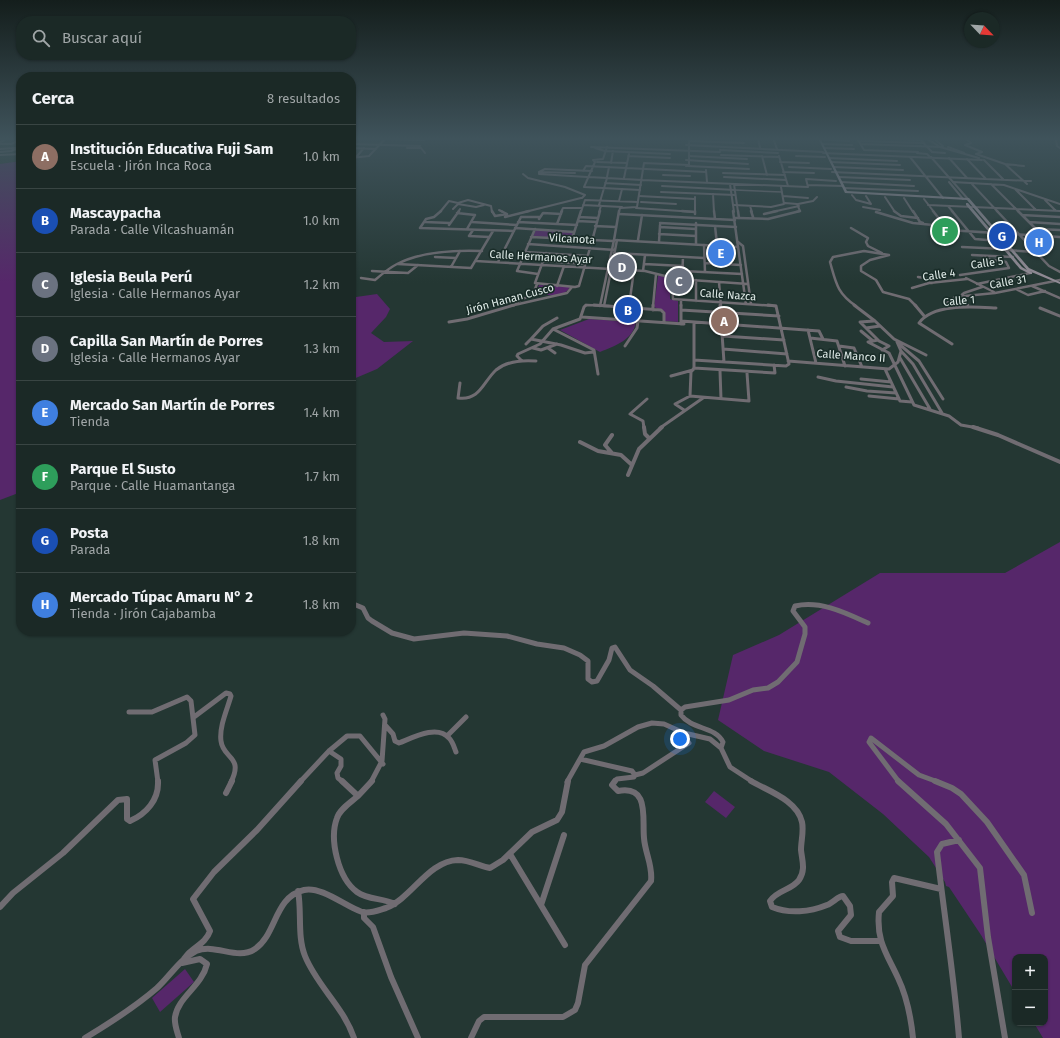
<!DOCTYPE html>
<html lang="es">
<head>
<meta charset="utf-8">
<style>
	:root { --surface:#1b2926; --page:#24312e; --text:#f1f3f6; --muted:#a0a6a7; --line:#394543; --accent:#da9af6 }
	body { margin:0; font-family:"Fira Sans",sans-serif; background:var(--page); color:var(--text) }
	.controls { position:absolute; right:12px; bottom:12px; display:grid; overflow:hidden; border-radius:8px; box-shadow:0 1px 3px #0004 }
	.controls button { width:36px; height:36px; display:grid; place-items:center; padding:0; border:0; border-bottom:1px solid var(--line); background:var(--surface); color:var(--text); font:20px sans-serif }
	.compass { position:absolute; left:964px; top:12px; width:36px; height:36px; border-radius:50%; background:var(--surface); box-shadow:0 1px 3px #0004; rotate:115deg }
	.you { position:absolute; left:680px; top:739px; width:14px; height:14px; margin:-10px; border:3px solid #fff; border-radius:50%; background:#1a73e8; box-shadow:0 0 0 6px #1a73e833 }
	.badge { display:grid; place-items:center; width:26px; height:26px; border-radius:50%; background:var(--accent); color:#fff; font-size:13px; font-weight:700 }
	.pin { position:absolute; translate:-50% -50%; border:2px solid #fff; box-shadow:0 1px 4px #0006 }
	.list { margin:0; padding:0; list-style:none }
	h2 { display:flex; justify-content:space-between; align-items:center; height:52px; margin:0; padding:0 16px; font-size:17px }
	h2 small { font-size:13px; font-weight:400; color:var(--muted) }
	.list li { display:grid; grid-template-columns:26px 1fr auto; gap:12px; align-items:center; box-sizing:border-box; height:64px; padding:0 16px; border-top:1px solid var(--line) }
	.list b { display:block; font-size:15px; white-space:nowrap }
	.list p { margin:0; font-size:13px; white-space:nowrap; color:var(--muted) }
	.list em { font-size:13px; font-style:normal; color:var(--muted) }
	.icon { flex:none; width:22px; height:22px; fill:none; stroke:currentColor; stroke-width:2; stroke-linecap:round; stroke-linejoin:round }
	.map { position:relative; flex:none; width:1060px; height:1038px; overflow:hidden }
	.search { position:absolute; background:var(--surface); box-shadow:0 1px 3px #0004; left:16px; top:16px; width:340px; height:44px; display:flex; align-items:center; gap:10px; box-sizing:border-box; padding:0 14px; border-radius:16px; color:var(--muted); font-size:15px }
	.panel { position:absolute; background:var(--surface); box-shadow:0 1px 3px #0004; left:16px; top:72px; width:340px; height:564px; border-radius:16px }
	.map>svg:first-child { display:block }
	.green { fill:#56276a }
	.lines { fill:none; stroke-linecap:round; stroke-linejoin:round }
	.pedestrian { stroke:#706c72; stroke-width:1.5 }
	.minor-far5 { stroke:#706c72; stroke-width:2 }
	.minor-far4 { stroke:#706c72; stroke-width:2.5 }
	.minor-far3 { stroke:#706c72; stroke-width:3 }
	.minor-far2 { stroke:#706c72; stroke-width:4 }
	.minor-far1 { stroke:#706c72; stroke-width:5 }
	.minor { stroke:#706c72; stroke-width:6 }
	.tertiary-far1 { stroke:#706c72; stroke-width:2 }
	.tertiary { stroke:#706c72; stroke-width:2.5 }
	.secondary { fill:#938c96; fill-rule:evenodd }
	.labels { text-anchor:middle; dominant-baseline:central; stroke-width:3.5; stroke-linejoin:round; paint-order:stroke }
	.far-street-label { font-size:11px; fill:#e0ebe8; stroke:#1a2d29 }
</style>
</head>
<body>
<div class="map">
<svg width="1060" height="1038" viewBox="0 0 1060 1038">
	<rect width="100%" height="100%" fill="#243733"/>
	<path class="green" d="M21 161V492L0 500V164Z
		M536 230 573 232 571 239 533 236Z
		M660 275 671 280 670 299 678 301V322L665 321V312L654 307 658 276Z
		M539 285 570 287C563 299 547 296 536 292Z
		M351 293 356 297 377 294 390 309 386 317 371 333 384 342 413 341 377 369 351 380Z
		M589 319 636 322C633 340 615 346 600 352L560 330Z
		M1060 542V1038H1043L1034 1023H1045V957H1015V992L981 935 949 887 946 886 945 882 929 857 883 814 829 772 764 751 718 720 733 655 779 635 880 573H1005Z
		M714 791 735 807 726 818 705 802Z
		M185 969 194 982 160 1012 152 998Z"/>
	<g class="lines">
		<path class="pedestrian" d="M735 190 782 192"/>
		<path class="minor-far5" d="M351 138 424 140
			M710 138 743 139
			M758 138 760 148
			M773 138 777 149
			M857 138 864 150 918 152
			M868 138 921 140
			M933 138 943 146
			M965 138 971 143 965 145 982 152 976 154 1005 164 1027 184
			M1014 138 1026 139
			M1058 138 1056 140 1057 146 1060 148
			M817 139 849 141
			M689 141 744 143
			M859 141 924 143
			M0 142 8 138
			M0 144H11L21 140
			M351 144 420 146
			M822 144 852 145
			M861 144 942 147
			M686 145 823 152
			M591 147 720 152
			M607 147 603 159 593 160 595 162 584 187 640 190
			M948 147 964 153
			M351 148 376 149
			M407 148H421
			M421 148 425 153
			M595 148 605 151 670 154
			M824 148 854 149
			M0 149 16 148
			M720 150 778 153
			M0 152 11 151 21 147
			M932 152 945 153
			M917 153 927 154 929 156
			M0 155 21 154
			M721 155 779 157
			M628 156 670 158
			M689 156 747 159
			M762 156 767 175
			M779 156 788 186
			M796 156 825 157
			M910 157 943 198
			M351 158 369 156 385 139
			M829 158 897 161
			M949 158 967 178
			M967 159 986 179
			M686 160 748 164
			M984 160 1003 179
			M597 162 627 163
			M780 162 809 163
			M831 162 900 165
			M351 163 364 148
			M611 163 613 151
			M1005 164 1024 166
			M688 166 749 169
			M789 167 831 169
			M834 167 903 170
			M706 170 707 182
			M583 171 586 166 706 172
			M539 172 545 169 592 171
			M539 172V174L587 177
			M539 172 575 173
			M783 172 814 173
			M832 172 1031 181
			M723 173 785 175
			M523 174 528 178 565 187 585 195 582 198
			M663 175 690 176
			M589 177 642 180
			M607 177 609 167
			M724 177 786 180
			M839 177 910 180
			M624 178 629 154
			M841 182 914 186
			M953 182 1004 185 1060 204
			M605 183 641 185
			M971 183 998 212
			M991 184 1019 212
			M662 186 735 190
			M844 188 918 191
			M1015 189 1036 210
			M661 192 735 195
			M713 194 714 212
			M852 195 856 200 871 204
			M639 196 695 199
			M783 196 808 198
			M866 196 871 204
			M695 197V212
			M885 197 895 212
			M904 198 913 212
			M924 199 934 212
			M1045 200 1056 211
			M619 201 622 189
			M641 202 676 204
			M785 203 797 204 800 211 796 212
			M798 204 813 201 817 197
			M583 205 622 207
			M734 205 771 207 784 204 781 187
			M928 205 1060 211
			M750 206 752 212
			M948 206 953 212
			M863 207 880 210
			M636 208 695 212
			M453 209 458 204 476 207 484 205
			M499 210 503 212
			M440 212 449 201 458 203 468 200 491 206 492 212
			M458 212 460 209
			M525 212 581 198
			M561 212 563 208H582
			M581 212 585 200 638 202
			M599 212 601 206 599 205 607 178
			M772 212 799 206"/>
		<path class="minor-far4" d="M492 211 495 216 507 214 501 211
			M682 211 695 212
			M695 211V214
			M714 211 715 219
			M751 211 753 217
			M894 211 901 216 918 218
			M913 211 920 222 923 223
			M933 211 948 230 1060 237
			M952 211 975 239 999 241
			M997 211 1049 266 1060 272
			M1018 211 1043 236
			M876 212 913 223 933 225
			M457 213 475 215 467 229
			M619 214 735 220
			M764 214 777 211
			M1022 215 1060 217
			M505 217 529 211
			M579 217 598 218
			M739 218 768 219 800 211
			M539 219 543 213 561 214
			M578 221 597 222
			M425 222 450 223
			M472 222 517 225
			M518 222 577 225
			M1029 222 1060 224
			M660 223 736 227
			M696 223V244
			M557 224 562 211
			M449 225 459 211
			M930 225 944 226
			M595 226 616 227
			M715 226 717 244
			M660 227 696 229
			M420 228 426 219 434 217 441 211
			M420 228 514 231
			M515 228 574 232
			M851 228 868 238 866 242 868 246 882 253
			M535 229 517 271 538 274
			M1036 229 1060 230
			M473 230 469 236 489 237
			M659 234 696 236
			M531 237 613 241
			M572 239 581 211
			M638 240 642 215
			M592 241 600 211
			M659 242 660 225
			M738 242 743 246 751 304
			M528 244 615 250
			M704 245 705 272
			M738 247 746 304
			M962 247 1006 249
			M1007 250 1035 252
			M525 252 588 256
			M546 253 535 283 575 287 579 286 590 248
			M614 253 704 258
			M889 255 870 260 861 266V271L876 280 883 292 909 299 916 306
			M972 255 1013 257
			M435 257 456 258
			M476 261 645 271 677 279 748 284
			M543 261 586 264
			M498 262 521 217H540
			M705 263 741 265
			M398 264 471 268 493 231
			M644 264 683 266
			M451 267 460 251
			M372 271 408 273 418 265
			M643 271 645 255
			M683 271 742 274
			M960 275 1009 268 1006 262 984 258
			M918 277 925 278 932 283
			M361 278 375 280C382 274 389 268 397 264 422 251 455 250 482 251
			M672 278 673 299 776 306
			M966 278 994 292
			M682 279 683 257
			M696 280V301
			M719 282 721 306
			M977 284 1030 273
			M557 286 564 266
			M1032 286 1060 298
			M912 288 929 283 967 279
			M1016 289 1028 295 1045 291
			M959 297 964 293 982 287
			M681 300V306
			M515 303 533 294 537 284
			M947 303 955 297 995 293 1060 280
			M947 303 968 305
			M510 306 567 293 572 287
			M585 306 587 305 609 306
			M600 306 614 240
			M604 306 617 240
			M629 306 634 270
			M653 306 656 274
			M856 306C837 293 836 283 830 262L833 257 864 251 889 255"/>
		<path class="minor-far3" d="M594 305 661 310 664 313V322
			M681 305V324
			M720 305 724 362
			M854 305 875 321 894 339 926 355
			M915 305 925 317
			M629 308V305
			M1040 308 1060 316
			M653 310V305
			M681 310 779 316
			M582 317 684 324
			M557 318 543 326 531 339 561 345 585 353 593 352
			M681 321 819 331 823 339
			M874 321 860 322 879 341 889 346 882 350
			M449 322 467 319 514 305
			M866 328 880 326
			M553 329 594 350 598 374
			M808 330 816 363
			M861 331 873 341
			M723 336 784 340
			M810 338 837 341 845 366
			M878 340 868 342 889 353 914 405 949 416 961 425 978 428
			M897 342 901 351 913 364 942 413
			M526 344 531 339
			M899 344 919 361 943 399
			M952 344 919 323C933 303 975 307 996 308
			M625 346 637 328 638 321
			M839 346 854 348 862 367
			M533 348 541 350 557 344
			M548 348 555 353
			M723 349 787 354
			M900 358 930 409
			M521 360 517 356 518 354 540 344 553 329 580 319 584 307 586 305
			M694 360 786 366 789 364 776 306 768 305
			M788 361 889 369 898 362 901 351
			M694 368 775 373 774 365
			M885 369 900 401 912 402
			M720 371 721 399
			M671 376 693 370
			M818 377 836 381 893 387
			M861 379 891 382
			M460 383 458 398C480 401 483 382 496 370 507 361 523 360 536 361
			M846 387 867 391 896 393
			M690 396 691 372 694 368V322
			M869 396 899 399
			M684 410 675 404 690 396 749 401 747 373
			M644 428 643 421 630 414 647 399
			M660 428 703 398"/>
		<path class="minor-far2" d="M644 427 645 434 649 438
			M973 427 998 435 1060 462
			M612 435 605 445 612 453
			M580 442 598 451 621 455 632 465
			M628 475 639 449 662 427"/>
		<path class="minor-far1" d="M351 603 363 608 368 618 372 621 392 633 414 639 464 633 507 636 537 644 564 648 580 655 588 661V679L592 682 597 681 609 660 612 648 615 647 630 670 653 686 681 710
			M129 712H152L187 697 191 701 195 735 186 743 155 760 158 782
			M194 717 226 693 230 694 231 696C227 710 219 727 221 741 223 759 244 756 231 782
			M385 725 393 734 395 741 399 743C412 738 437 724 449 738 453 742 454 747 456 752
			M447 736 466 717
			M721 748 730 767 753 782
			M329 751 341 759V766L337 773 338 778 343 782
			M580 759 584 752 604 746 638 727 652 723 664 724 684 733 710 739 721 748 723 742C715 726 692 730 681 715V710L685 707 729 700 753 690 768 688 778 682 797 662 805 634V627L793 611 795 606C820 600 846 613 868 623
			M635 775 643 773 689 743
			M300 782 329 751 347 736H360L383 764
			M371 782 382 761 385 719 383 715
			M567 782 580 759 632 771 635 775 634 777 617 779 614 782
			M899 782 869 742 871 738 919 775 938 782"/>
		<path class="minor" d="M342 781 358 796C351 802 340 809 337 818 329 839 338 878 357 892 368 900 383 898 395 904
			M751 781C768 791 797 800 802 822 804 831 801 841 801 850 802 860 806 870 799 880 792 890 777 890 770 901L772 907C789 914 810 912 827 905 833 903 838 896 843 896L850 906 851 915 838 931 840 937 851 941H880
			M898 781 946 824 980 868 988 937 1005 1038
			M935 781 952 788 961 794 987 822 1024 875 1032 913
			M226 793 232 781
			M358 796 372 781
			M959 840 942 844 937 852C944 914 954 976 959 1038
			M510 854 565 945
			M298 891C302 912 297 936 305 956 317 986 343 1006 354 1038
			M541 905 564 835
			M0 907 13 893 63 853 118 800 127 799V819L130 821C146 814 159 800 158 781
			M364 912V918L373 927 391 977 418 1038
			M85 1038C110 1023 135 1007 157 988 170 976 180 959 196 951 216 943 237 961 255 949 277 934 274 897 304 890 322 886 346 907 362 912 370 914 379 910 386 908 412 898 428 861 458 860 469 860 480 866 490 868L503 860 532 832 557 820 562 812 568 781
			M179 1038C177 1031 174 1024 175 1017 178 997 202 986 207 964L200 959 182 963C188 948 205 946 210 931L193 899 214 872 257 830 301 781
			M471 1038 479 1021 484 1017H563L575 1010 578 1003 585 965 651 881C653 866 645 853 644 838 642 818 650 785 618 791L612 785 615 781
			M913 1038C911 1018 907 997 898 978 887 954 876 941 879 912L893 896 892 882 894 878 941 889"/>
		<path class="tertiary-far1" d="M919 138 932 152
			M926 138 940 147 979 158
			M823 153 982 160
			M931 157 968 199
			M686 166 689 165V138
			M642 180 808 187
			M949 182 963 199
			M730 184 734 212
			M734 184 738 212
			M808 185 843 186
			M808 187 806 179 836 181
			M619 212 620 208 637 207 644 163 689 165"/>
		<path class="tertiary" d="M619 211 614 240 738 247 733 211
			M735 218H739L738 211"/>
		<path class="secondary" d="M818 138H820L847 191 969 198 1029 268 1060 282V284L1029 271 1032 272V274H1030L1020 269 966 205V203H968L1022 267 1027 270 967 200 845 193Z"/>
	</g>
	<linearGradient id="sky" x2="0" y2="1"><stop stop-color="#141e1c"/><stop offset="0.49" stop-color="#3f535b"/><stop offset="1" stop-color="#3f535b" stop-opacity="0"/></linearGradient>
	<rect width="1060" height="283" fill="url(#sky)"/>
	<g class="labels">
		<g class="far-street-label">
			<text transform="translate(572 239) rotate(3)">Vilcanota</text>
			<text transform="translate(541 257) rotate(3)">Calle Hermanos Ayar</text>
			<text transform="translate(987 263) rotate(-8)">Calle 5</text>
			<text transform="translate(939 275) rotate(-8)">Calle 4</text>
			<text transform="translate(1008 282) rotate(-10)">Calle 31</text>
			<text transform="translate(728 295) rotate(4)">Calle Nazca</text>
			<text transform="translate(510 299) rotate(-15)">Jirón Hanan Cusco</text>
			<text transform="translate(959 301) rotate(-5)">Calle 1</text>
			<text transform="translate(851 356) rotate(4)">Calle Manco II</text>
		</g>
	</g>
</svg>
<div class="controls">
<button>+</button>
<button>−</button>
</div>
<svg class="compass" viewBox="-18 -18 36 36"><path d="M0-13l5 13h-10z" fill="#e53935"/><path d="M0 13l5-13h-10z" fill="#a0a6a7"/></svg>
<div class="you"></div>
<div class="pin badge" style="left:724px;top:321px;background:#8d6e63">A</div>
<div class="pin badge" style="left:628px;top:310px;background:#1a4fb4">B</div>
<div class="pin badge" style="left:679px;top:281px;background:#6b7280">C</div>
<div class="pin badge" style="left:622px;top:267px;background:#6b7280">D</div>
<div class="pin badge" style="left:721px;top:253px;background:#3f7fe0">E</div>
<div class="pin badge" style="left:945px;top:231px;background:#2e9e5b">F</div>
<div class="pin badge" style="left:1002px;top:236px;background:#1a4fb4">G</div>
<div class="pin badge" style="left:1039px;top:242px;background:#3f7fe0">H</div>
<div class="search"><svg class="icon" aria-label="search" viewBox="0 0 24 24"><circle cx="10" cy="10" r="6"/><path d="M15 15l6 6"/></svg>Buscar aquí</div>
<section class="panel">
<h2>Cerca<small>8 resultados</small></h2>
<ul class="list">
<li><span class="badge" style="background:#8d6e63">A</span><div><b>Institución Educativa Fuji Sam</b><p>Escuela · Jirón Inca Roca</p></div><em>1.0 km</em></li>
<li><span class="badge" style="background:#1a4fb4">B</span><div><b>Mascaypacha</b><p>Parada · Calle Vilcashuamán</p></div><em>1.0 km</em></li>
<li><span class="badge" style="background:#6b7280">C</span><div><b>Iglesia Beula Perú</b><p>Iglesia · Calle Hermanos Ayar</p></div><em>1.2 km</em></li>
<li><span class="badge" style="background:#6b7280">D</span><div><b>Capilla San Martín de Porres</b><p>Iglesia · Calle Hermanos Ayar</p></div><em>1.3 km</em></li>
<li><span class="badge" style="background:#3f7fe0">E</span><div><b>Mercado San Martín de Porres</b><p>Tienda</p></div><em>1.4 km</em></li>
<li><span class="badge" style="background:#2e9e5b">F</span><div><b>Parque El Susto</b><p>Parque · Calle Huamantanga</p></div><em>1.7 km</em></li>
<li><span class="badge" style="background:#1a4fb4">G</span><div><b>Posta</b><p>Parada</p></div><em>1.8 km</em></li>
<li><span class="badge" style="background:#3f7fe0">H</span><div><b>Mercado Túpac Amaru N° 2</b><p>Tienda · Jirón Cajabamba</p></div><em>1.8 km</em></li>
</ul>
</section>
</div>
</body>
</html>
